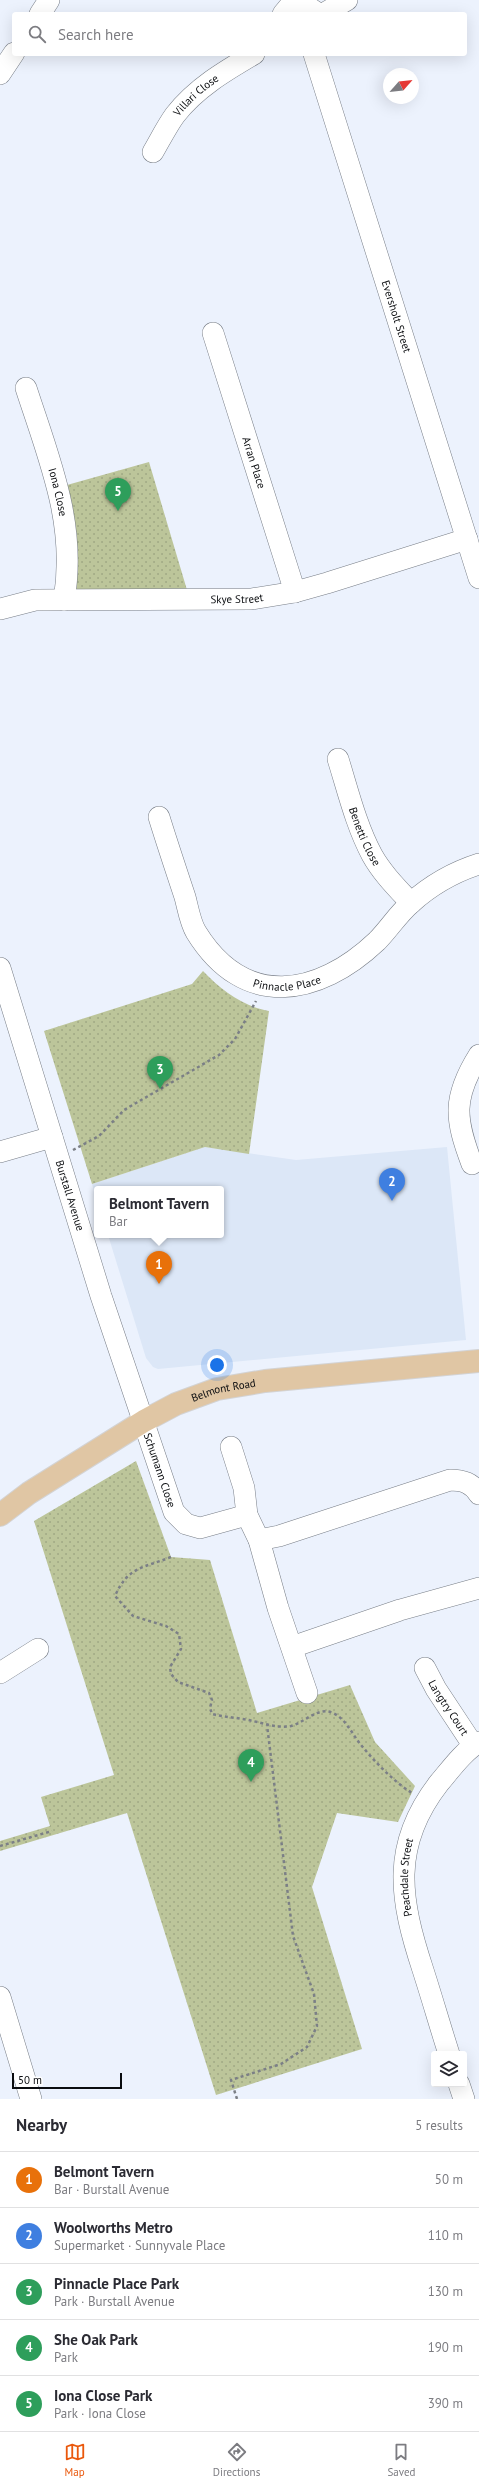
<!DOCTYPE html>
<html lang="en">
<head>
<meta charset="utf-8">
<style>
	:root { --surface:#fff; --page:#f2f2f3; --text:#2b2b33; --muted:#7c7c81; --line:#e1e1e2; --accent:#ea580c }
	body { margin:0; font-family:"PT Sans",sans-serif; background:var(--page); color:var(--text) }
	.controls { position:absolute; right:12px; bottom:12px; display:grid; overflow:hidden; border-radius:4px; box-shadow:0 4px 16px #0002 }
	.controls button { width:36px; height:36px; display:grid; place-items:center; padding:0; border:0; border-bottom:1px solid var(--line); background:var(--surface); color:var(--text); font:20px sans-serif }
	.compass { position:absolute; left:383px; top:68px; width:36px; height:36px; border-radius:50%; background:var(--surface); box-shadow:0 4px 16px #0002; rotate:63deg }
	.scale { position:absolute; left:12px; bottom:10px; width:110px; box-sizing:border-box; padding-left:4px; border:2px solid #0a0c0f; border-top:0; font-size:11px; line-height:14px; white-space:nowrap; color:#0a0c0f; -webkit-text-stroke:3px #fff; paint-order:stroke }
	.you { position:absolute; left:217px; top:1365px; width:14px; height:14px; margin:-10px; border:3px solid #fff; border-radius:50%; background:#1a73e8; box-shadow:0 0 0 6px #1a73e833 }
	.badge { display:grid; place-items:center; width:26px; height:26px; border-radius:50%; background:var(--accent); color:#fff; font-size:13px; font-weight:700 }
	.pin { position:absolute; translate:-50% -33px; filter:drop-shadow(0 1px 2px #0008) }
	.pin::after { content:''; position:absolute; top:21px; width:14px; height:12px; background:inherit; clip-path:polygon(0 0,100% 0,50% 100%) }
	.popup { position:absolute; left:94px; top:1186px; width:130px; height:52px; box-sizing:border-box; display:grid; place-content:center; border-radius:4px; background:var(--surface); filter:drop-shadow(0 1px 3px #0005); font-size:13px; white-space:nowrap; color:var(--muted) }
	.popup b { font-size:15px; color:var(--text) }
	.popup::after { content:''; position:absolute; left:50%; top:100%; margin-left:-8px; border:8px solid transparent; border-top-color:var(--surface) }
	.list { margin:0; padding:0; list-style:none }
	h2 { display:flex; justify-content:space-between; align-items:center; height:52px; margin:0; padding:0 16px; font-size:17px }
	h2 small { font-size:13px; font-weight:400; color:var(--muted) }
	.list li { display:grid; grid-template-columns:26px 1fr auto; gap:12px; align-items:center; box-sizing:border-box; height:56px; padding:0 16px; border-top:1px solid var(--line) }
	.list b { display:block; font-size:15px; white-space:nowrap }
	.list p { margin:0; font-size:13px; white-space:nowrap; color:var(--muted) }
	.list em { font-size:13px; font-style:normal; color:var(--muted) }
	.icon { flex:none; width:22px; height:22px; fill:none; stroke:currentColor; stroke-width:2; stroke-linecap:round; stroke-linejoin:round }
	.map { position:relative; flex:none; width:479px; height:2099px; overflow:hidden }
	.search { position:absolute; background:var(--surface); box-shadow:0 4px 16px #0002; left:12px; right:12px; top:12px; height:44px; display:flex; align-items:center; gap:10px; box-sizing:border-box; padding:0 14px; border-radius:4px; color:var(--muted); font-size:15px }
	.sheet { height:332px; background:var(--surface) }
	nav { display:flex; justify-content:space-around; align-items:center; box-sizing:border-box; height:56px; border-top:1px solid var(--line); background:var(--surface); font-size:11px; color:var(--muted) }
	nav a { display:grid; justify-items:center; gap:2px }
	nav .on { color:var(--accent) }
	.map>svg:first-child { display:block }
	.built { fill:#dce7f7 }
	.park { fill:url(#park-dots) }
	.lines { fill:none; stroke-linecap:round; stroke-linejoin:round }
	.minor-casing { stroke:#787e87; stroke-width:22 }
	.major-casing { stroke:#d3d3d4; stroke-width:24 }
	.path { stroke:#7b7f86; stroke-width:2.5; stroke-dasharray:3 3; stroke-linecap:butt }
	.minor { stroke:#fff; stroke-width:21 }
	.major { stroke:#e0c6a4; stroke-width:22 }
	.labels { text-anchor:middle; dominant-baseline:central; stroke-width:4; stroke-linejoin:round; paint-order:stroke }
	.street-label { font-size:11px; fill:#0a0c0f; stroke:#fff }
</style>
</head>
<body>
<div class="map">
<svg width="479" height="2099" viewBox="0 0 479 2099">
	<defs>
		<pattern id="park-dots" width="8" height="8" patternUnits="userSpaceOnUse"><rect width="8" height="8" fill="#bcc59a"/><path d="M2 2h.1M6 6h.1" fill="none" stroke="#a0a884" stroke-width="1.8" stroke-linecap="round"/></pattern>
	</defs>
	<rect width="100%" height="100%" fill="#ecf2fd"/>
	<path class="built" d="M205 1147 296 1160 447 1147 466 1340 158 1369 153 1367 146 1358 108 1235H221V1189H97V1200L92 1184Z"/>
	<path class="park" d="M149 462 187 590 75 591 77 537 67 485Z
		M203 971C221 990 244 1007 269 1011L249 1154 205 1147 92 1184 44 1031 192 984Z
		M136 1461 171 1557 210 1560 257 1713 350 1685 375 1742 415 1786 398 1822 337 1813 312 1887 362 2049 216 2095 127 1813 0 1851V1841L50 1826 41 1797 114 1775 34 1521Z"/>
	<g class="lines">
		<defs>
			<g id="minor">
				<path d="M40 14 49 0"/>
				<path d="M283 14 288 8 305 5 319 14"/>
				<path d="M323 14 347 0"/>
				<path id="s1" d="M314 54 479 578"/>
				<path d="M0 74 14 53"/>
				<path id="s2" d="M153 152C160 140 167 126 175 115 196 88 225 71 254 54"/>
				<path id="s3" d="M213 333 295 592"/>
				<path id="s4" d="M26 388C49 459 77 524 64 600"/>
				<path id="s5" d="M0 609 35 600 251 599 295 592 327 583 467 539"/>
				<path id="s6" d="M338 759C348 791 356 825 372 855 382 873 397 888 411 903"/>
				<path id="s7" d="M159 817C167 843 176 870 185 897 188 908 190 922 196 932 244 1010 318 997 377 941 389 929 398 914 411 903 431 885 454 872 479 864"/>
				<path id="s8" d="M0 968 101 1296 174 1512 186 1524 200 1528 247 1515"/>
				<path d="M0 1152 52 1137"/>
				<path d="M472 1164C455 1119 452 1098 479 1055"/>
				<path d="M231 1447 244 1488 247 1515 259 1540 278 1608 307 1693"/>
				<path d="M259 1540 279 1536 450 1480C463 1480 472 1483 479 1494"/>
				<path d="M292 1647 400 1610 479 1588"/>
				<path id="s9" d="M425 1668 436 1689 473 1745"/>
				<path d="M0 1673 38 1649"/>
				<path d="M0 1997 31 2099"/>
				<path id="s10" d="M449 2054C440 2026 432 1998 423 1970 400 1900 390 1846 439 1783 451 1769 463 1752 479 1742"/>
				<path d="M459 2084 464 2099"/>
			</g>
			<g id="major">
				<path id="s11" d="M0 1515 29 1493 144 1421 176 1404 217 1389 265 1381 479 1361"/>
			</g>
		</defs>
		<use href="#minor" class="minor-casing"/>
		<use href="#major" class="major-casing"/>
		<path class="path" d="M73 1150 99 1136 124 1110 219 1055 235 1039 256 1001
			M171 1557C144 1568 128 1566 115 1596L133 1616 166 1626 179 1634 181 1649 170 1667 171 1674 178 1682 209 1693 212 1700 210 1708 212 1714C223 1717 232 1717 242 1719 259 1721 274 1729 291 1726 304 1723 318 1706 333 1713 346 1719 352 1734 361 1745 375 1762 393 1781 412 1793
			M0 1846 52 1831
			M237 2099 231 2080 281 2064 307 2047 317 2026 314 1994 293 1936 267 1725"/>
		<use href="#minor" class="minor"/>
		<use href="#major" class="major"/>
	</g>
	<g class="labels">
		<g class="street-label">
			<text stroke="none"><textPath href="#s2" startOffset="72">Villari Close</textPath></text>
			<text stroke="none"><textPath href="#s1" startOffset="275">Eversholt Street</textPath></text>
			<text stroke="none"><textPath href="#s3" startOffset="136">Arran Place</textPath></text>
			<text stroke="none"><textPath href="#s4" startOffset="109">Iona Close</textPath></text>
			<text stroke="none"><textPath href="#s5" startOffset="238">Skye Street</textPath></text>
			<text stroke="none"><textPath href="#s6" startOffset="82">Benetti Close</textPath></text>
			<text stroke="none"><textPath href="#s7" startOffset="233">Pinnacle Place</textPath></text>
			<text stroke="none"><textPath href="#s8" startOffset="238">Burstall Avenue</textPath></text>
			<text stroke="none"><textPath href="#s11" startOffset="258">Belmont Road</textPath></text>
			<text stroke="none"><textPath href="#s8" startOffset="527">Schumann Close</textPath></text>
			<text stroke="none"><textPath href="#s9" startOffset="46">Langtry Court</textPath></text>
			<text stroke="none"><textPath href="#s10" startOffset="183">Peachdale Street</textPath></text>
		</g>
	</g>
</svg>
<div class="controls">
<button><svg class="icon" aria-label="layers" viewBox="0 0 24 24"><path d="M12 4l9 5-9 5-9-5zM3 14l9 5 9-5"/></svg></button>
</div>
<svg class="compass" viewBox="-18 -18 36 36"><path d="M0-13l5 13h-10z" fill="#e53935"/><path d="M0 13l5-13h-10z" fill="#7c7c81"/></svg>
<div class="scale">50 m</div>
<div class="you"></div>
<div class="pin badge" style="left:159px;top:1284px;background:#e8710a">1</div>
<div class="popup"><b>Belmont Tavern</b>Bar</div>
<div class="pin badge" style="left:392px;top:1201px;background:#3f7fe0">2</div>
<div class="pin badge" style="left:160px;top:1089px;background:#2e9e5b">3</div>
<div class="pin badge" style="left:251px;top:1782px;background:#2e9e5b">4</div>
<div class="pin badge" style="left:118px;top:511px;background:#2e9e5b">5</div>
<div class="search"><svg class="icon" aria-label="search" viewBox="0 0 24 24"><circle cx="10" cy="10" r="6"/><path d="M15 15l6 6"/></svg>Search here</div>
</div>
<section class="sheet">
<h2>Nearby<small>5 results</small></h2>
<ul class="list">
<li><span class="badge" style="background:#e8710a">1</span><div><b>Belmont Tavern</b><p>Bar · Burstall Avenue</p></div><em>50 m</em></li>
<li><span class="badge" style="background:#3f7fe0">2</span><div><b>Woolworths Metro</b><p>Supermarket · Sunnyvale Place</p></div><em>110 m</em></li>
<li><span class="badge" style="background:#2e9e5b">3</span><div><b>Pinnacle Place Park</b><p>Park · Burstall Avenue</p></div><em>130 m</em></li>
<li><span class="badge" style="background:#2e9e5b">4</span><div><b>She Oak Park</b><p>Park</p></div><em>190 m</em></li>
<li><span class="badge" style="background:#2e9e5b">5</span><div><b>Iona Close Park</b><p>Park · Iona Close</p></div><em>390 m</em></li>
</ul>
</section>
<nav>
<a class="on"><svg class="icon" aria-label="map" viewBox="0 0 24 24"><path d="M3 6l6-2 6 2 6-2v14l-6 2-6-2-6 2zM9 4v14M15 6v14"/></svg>Map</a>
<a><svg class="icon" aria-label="directions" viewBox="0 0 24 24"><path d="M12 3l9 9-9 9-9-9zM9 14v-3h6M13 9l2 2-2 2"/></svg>Directions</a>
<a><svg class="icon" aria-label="saved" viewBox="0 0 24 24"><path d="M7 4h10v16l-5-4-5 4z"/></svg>Saved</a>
</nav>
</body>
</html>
